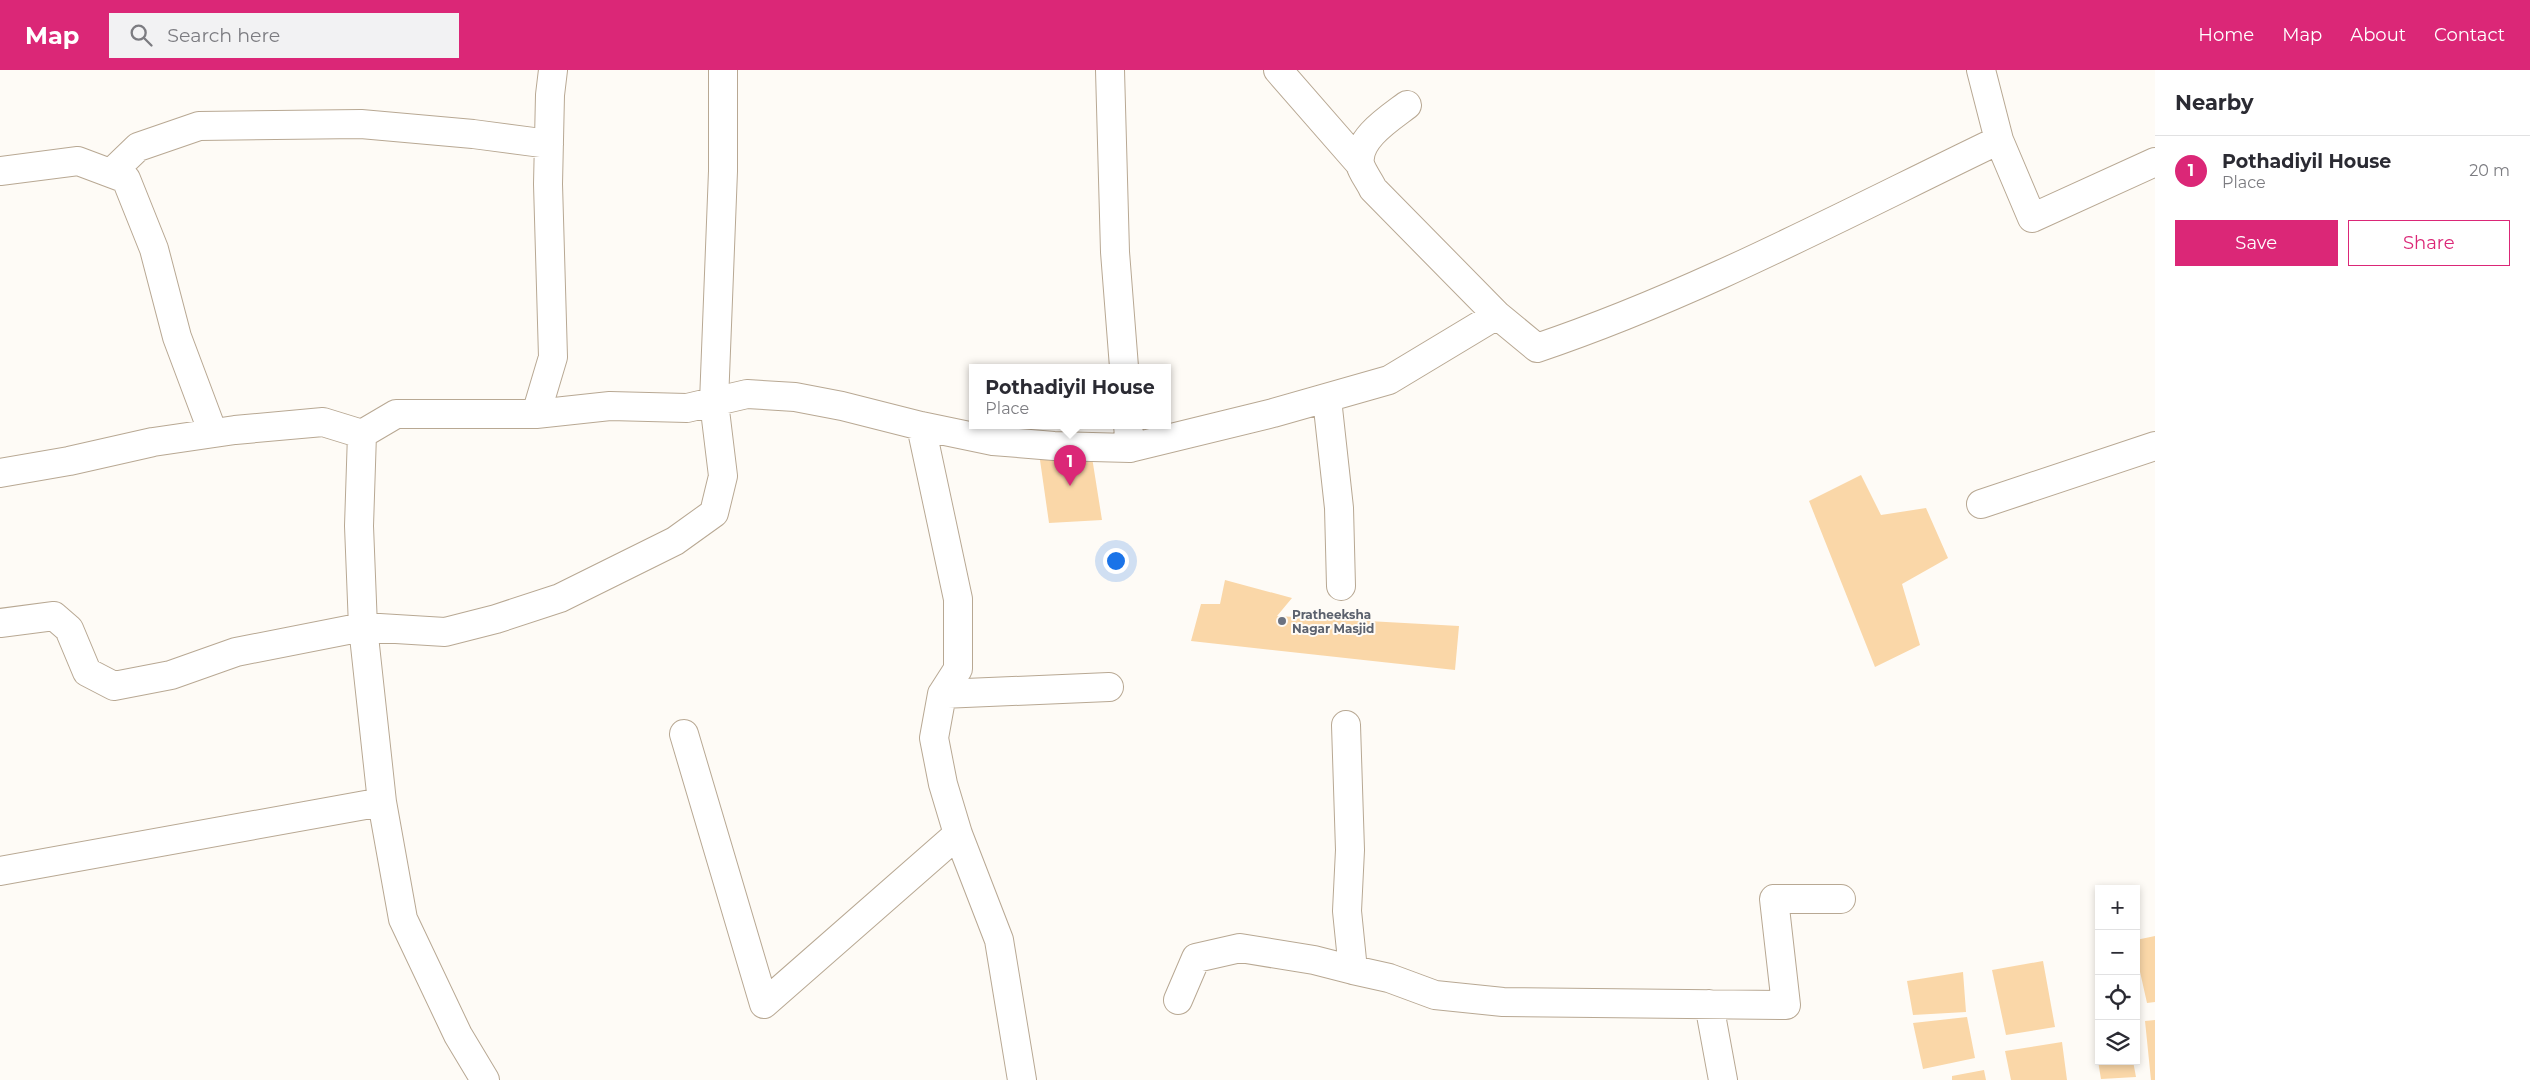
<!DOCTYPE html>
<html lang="en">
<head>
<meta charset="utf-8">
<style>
	:root { --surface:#fff; --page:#f2f2f3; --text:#2b2b33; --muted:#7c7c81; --line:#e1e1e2; --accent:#db2777 }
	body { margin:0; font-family:Montserrat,sans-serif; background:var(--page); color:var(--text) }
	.controls { position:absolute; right:15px; bottom:15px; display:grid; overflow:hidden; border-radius:0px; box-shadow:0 2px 8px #0003 }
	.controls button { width:45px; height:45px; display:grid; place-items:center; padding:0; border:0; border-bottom:1px solid var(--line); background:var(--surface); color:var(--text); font:25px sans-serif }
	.you { position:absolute; left:1115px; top:490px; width:18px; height:18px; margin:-12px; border:4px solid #fff; border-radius:50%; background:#1a73e8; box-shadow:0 0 0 8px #1a73e833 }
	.badge { display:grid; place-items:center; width:32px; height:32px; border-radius:50%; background:var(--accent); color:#fff; font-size:16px; font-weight:700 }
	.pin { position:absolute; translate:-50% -41px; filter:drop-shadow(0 1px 2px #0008) }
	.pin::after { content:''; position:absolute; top:26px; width:18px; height:15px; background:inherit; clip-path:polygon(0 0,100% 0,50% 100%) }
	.popup { position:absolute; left:969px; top:294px; width:202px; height:65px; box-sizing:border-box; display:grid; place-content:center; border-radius:0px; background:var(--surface); filter:drop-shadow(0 1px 4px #0005); font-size:16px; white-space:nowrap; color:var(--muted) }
	.popup b { font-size:19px; color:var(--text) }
	.popup::after { content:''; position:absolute; left:50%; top:100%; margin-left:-10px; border:10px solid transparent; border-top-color:var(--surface) }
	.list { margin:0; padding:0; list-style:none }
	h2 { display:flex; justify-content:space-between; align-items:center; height:65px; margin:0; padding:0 20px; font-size:21px }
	h2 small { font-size:16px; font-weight:400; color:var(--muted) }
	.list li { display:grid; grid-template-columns:32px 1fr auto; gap:15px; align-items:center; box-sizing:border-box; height:70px; padding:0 20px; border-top:1px solid var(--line) }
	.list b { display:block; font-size:19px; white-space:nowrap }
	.list p { margin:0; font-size:16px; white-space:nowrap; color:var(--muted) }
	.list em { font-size:16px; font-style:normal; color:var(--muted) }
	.actions { display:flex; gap:10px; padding:15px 20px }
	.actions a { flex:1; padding:11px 0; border:1px solid var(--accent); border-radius:0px; text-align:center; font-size:18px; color:var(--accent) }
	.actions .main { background:var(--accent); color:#fff }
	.icon { flex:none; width:28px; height:28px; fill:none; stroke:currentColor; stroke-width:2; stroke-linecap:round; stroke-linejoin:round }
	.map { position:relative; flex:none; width:2155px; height:1010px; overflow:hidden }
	header { display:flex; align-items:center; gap:30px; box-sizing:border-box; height:70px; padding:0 25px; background:var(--accent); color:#fff }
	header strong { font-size:24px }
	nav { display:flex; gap:28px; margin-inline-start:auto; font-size:18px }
	.search { width:350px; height:45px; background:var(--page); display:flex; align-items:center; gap:12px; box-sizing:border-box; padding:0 18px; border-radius:0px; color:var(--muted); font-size:19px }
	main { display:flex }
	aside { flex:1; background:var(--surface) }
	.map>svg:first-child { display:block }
	.building { fill:#fad7a8 }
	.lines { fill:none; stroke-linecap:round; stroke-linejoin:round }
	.street-casing { stroke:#b8a893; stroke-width:30 }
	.street { stroke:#fff; stroke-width:28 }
	.worship-dot { fill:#6b7280; stroke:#fefbf6; stroke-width:2 }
	.labels { text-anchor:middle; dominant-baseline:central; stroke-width:4; stroke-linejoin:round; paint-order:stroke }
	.worship-label { font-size:12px; font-weight:bold; fill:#5b616d; stroke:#fefbf6; text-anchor:start }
</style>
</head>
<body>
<header>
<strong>Map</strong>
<div class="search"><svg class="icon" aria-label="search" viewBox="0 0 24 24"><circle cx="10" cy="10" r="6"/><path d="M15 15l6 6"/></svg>Search here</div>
<nav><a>Home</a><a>Map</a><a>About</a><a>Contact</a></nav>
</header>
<main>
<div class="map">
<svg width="2155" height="1010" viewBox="0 0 2155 1010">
	<rect width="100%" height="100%" fill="#fefbf6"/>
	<path class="building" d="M1091 381 1102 450 1049 453 1039 383Z
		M1861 405 1881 445 1926 438 1948 488 1902 514 1920 575 1875 597 1809 431Z
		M1225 510 1292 528 1277 546 1459 556 1455 600 1191 571 1201 534H1220Z
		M2155 866V932L2147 933 2136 884V870Z
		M2043 891 2055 957 2006 965 1992 900Z
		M1963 902 1966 942 1913 945 1907 911Z
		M1967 947 1975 988 1923 999 1913 953Z
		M2155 950V1010H2151L2145 951Z
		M2062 972 2067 1010H2011L2005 981Z
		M2098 991H2133L2136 1007 2101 1009Z
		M1984 1000 1986 1010H1952V1006Z"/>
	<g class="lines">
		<defs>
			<path id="street" d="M1110 0 1115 182 1124 297
				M1278 0 1360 94
				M1981 0 1999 70 2032 148 2155 92
				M1407 35C1390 48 1356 69 1360 94 1362 102 1370 112 1373 119L1497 245 1537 278C1697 224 1847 143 1999 70
				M0 101 78 91 126 109 154 179 177 267 213 363
				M111 103 138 77 199 56 361 54 473 64 549 74
				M1327 329 1339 438 1341 516
				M536 344 553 287 548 114 550 25 553 0
				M1128 355 1130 378
				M921 356 958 529V599L942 624 934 668 943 714 958 764 999 870 1022 1010
				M0 403 69 391 153 372 235 360 323 352 362 364
				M1981 434 2155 376
				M0 553 54 546 69 559 87 602 114 616 171 605 236 582 363 557 445 562 496 549 560 528 675 471 714 443 723 406 714 332 723 101V0
				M942 624 1109 617
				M1346 655 1350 780 1347 841 1353 900
				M684 664 764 934 958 764
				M0 801 382 732
				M1178 930 1196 888 1240 878 1314 890 1353 900 1389 908 1435 925 1503 932 1786 935 1774 829H1841
				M1709 934 1723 1010
				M485 1010 458 965 403 849 382 732 363 557 359 456 362 364 396 344H536L610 336 687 338 747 324 795 327 842 336 921 356 993 371 1054 376 1130 378 1273 343 1389 310 1497 245"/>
		</defs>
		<use href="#street" class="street-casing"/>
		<use href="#street" class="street"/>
	</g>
	<circle class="worship-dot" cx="1282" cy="551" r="5"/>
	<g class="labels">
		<g class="worship-label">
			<text x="1292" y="544">Pratheeksha<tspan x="1292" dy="14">Nagar Masjid</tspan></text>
		</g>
	</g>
</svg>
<div class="controls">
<button>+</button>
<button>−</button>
<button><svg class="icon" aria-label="locate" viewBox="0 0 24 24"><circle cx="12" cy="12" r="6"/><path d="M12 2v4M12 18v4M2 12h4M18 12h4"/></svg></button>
<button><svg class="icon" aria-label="layers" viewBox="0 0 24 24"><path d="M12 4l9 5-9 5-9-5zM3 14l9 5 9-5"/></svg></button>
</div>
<div class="you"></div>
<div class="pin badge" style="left:1070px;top:416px">1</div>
<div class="popup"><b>Pothadiyil House</b>Place</div>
</div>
<aside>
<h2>Nearby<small></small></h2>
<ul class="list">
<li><span class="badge">1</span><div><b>Pothadiyil House</b><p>Place</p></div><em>20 m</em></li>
</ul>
<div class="actions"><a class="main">Save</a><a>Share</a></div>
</aside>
</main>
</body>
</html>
